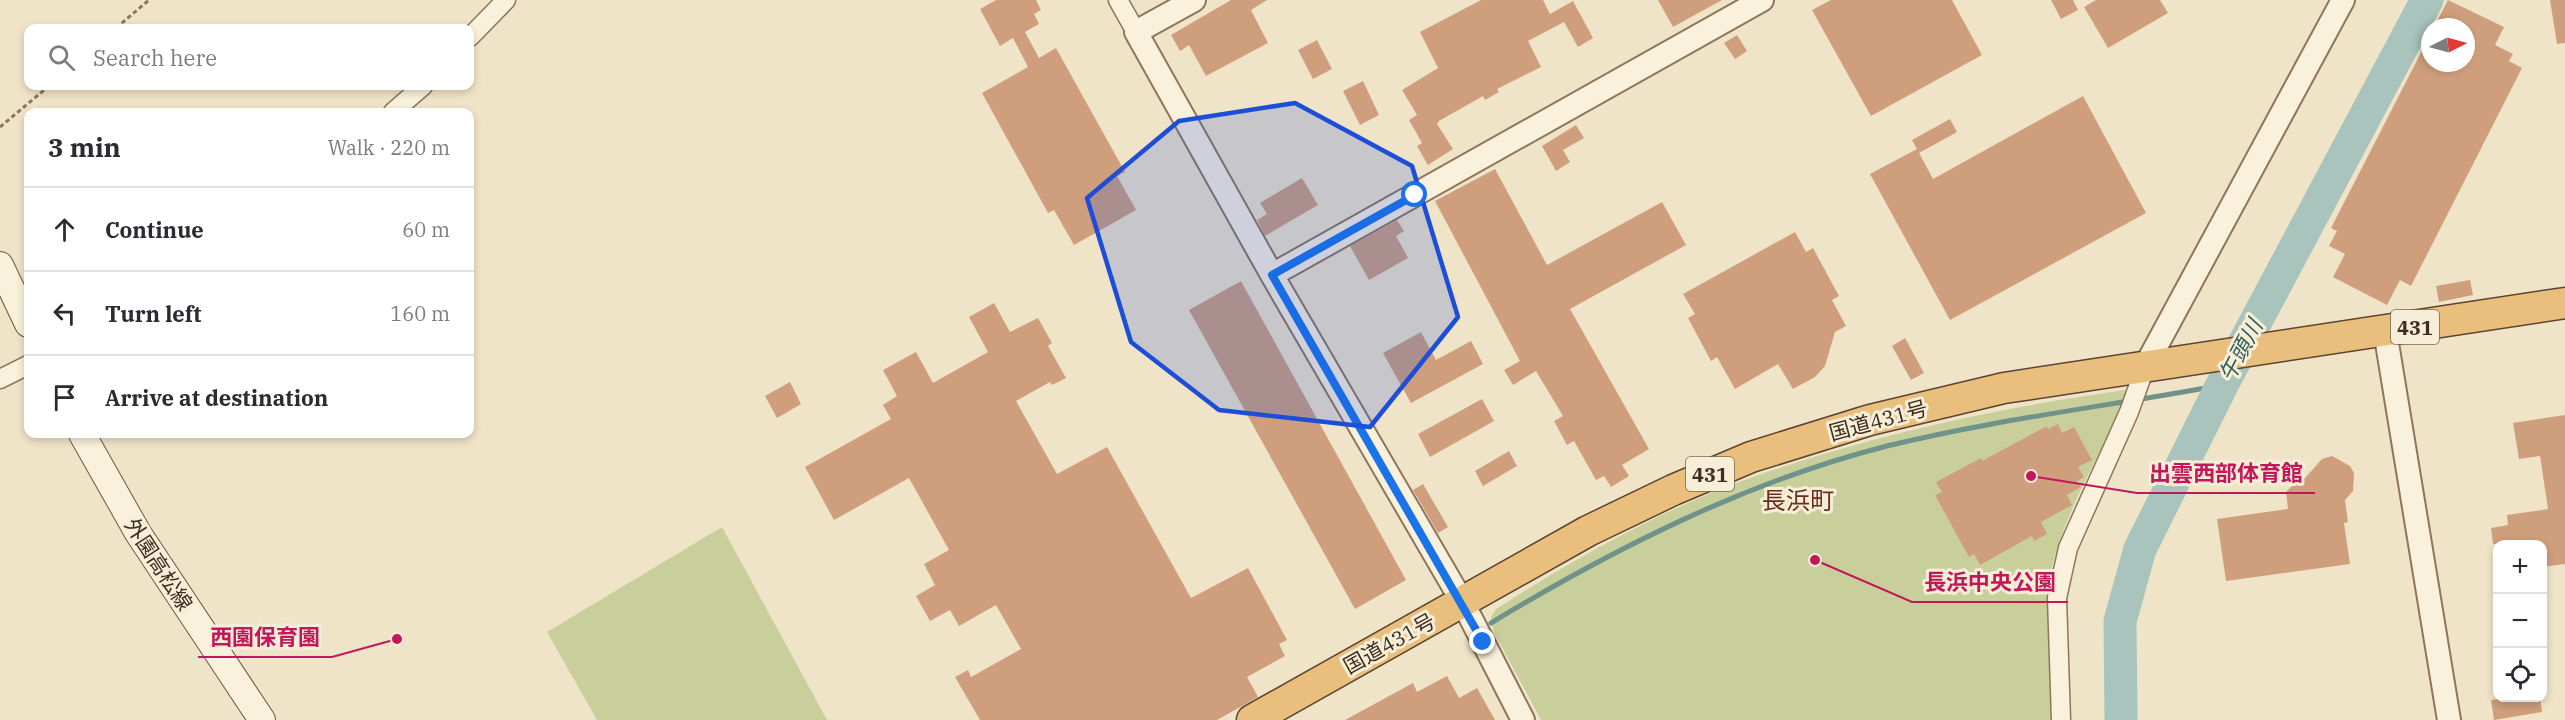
<!DOCTYPE html>
<html lang="en">
<head>
<meta charset="utf-8">
<style>
	:root { --surface:#fff; --page:#f2f2f3; --text:#2b2b33; --muted:#7c7c81; --line:#e1e1e2 }
	body { margin:0; font-family:"IBM Plex Serif","Noto Sans JP",serif; background:var(--page); color:var(--text) }
	.controls { position:absolute; right:18px; bottom:18px; display:grid; overflow:hidden; border-radius:12px; box-shadow:0 3px 9px #0003 }
	.controls button { width:54px; height:54px; display:grid; place-items:center; padding:0; border:0; border-bottom:2px solid var(--line); background:var(--surface); color:var(--text); font:30px sans-serif }
	.compass { position:absolute; left:2421px; top:18px; width:54px; height:54px; border-radius:50%; background:var(--surface); box-shadow:0 3px 9px #0003; rotate:84deg }
	.stop { position:absolute; width:18px; height:18px; margin:-14px; border:4px solid #1a73e8; border-radius:50%; background:#fff }
	.stop.end { background:#1a73e8; border-color:#fff; box-shadow:0 2px 6px #0008 }
	.list { margin:0; padding:0; list-style:none }
	h2 { display:flex; justify-content:space-between; align-items:center; height:78px; margin:0; padding:0 24px; font-size:26px }
	h2 small { font-size:20px; font-weight:400; color:var(--muted) }
	.list li { display:grid; grid-template-columns:39px 1fr auto; gap:18px; align-items:center; box-sizing:border-box; height:84px; padding:0 24px; border-top:2px solid var(--line) }
	.list b { display:block; font-size:22px; white-space:nowrap }
	.list em { font-size:20px; font-style:normal; color:var(--muted) }
	.icon { flex:none; width:33px; height:33px; fill:none; stroke:currentColor; stroke-width:2; stroke-linecap:round; stroke-linejoin:round }
	.map { position:relative; flex:none; width:2565px; height:720px; overflow:hidden }
	.search { position:absolute; background:var(--surface); box-shadow:0 3px 9px #0003; left:24px; top:24px; width:450px; height:66px; display:flex; align-items:center; gap:15px; box-sizing:border-box; padding:0 21px; border-radius:12px; color:var(--muted); font-size:22px }
	.panel { position:absolute; background:var(--surface); box-shadow:0 3px 9px #0003; left:24px; top:108px; width:450px; height:330px; border-radius:12px }
	.map>svg:first-child { display:block }
	.green { fill:#c9cf9b }
	.lines { fill:none; stroke-linecap:round; stroke-linejoin:round }
	.stream { stroke:#6f938a; stroke-width:5 }
	.river { stroke:#a9c4bc; stroke-width:33 }
	.building { fill:#cf9f7d }
	.minor-casing { stroke:#8d765c; stroke-width:21 }
	.tertiary-casing { stroke:#8d765c; stroke-width:26 }
	.secondary-casing { stroke:#6f573f; stroke-width:28 }
	.trunk-casing { stroke:#5b4430; stroke-width:33 }
	.path { stroke:#8d765c; stroke-width:3; stroke-dasharray:4.5 3; stroke-linecap:butt }
	.minor { stroke:#faf1dc; stroke-width:18 }
	.tertiary { stroke:#faf1dc; stroke-width:22 }
	.secondary { stroke:#faf1dc; stroke-width:26 }
	.trunk { stroke:#eabe7c; stroke-width:30 }
	.route { stroke:#1a73e8; stroke-width:8 }
	.marked { fill:#1d4ed8; fill-opacity:0.2; stroke:#1d4ed8; stroke-width:4.5; stroke-linejoin:round }
	.labels { text-anchor:middle; dominant-baseline:central; stroke-width:6; stroke-linejoin:round; paint-order:stroke }
	.shield { fill:#f7eed8; stroke:#756857; stroke-width:1.5 }
	.shield-label { font-size:20px; font-weight:bold; fill:#3d2e20 }
	.street-label { font-size:21px; fill:#3d2e20; stroke:#f7eed8 }
	.water-label { font-size:22px; font-style:italic; fill:#2f5d5a; stroke:#f7eed8 }
	.quarter-label { font-size:24px; fill:#6b2e1e; stroke:#f7eed8 }
	.leader { fill:none; stroke:#c2185b; stroke-width:2 }
	.callout-dot { fill:#c2185b; stroke:#f7eed8; stroke-width:2 }
	.callout-label { font-size:22px; text-anchor:middle; font-weight:bold; fill:#c2185b; stroke:#f7eed8; stroke-width:6; stroke-linejoin:round; paint-order:stroke }
</style>
</head>
<body>
<div class="map">
<svg width="2565" height="720" viewBox="0 0 2565 720">
	<rect width="100%" height="100%" fill="#f0e4c8"/>
	<path class="green" d="M2125 390 2130 393C2102 450 2066 509 2051 570L2052 720H1541L1494 632 1491 617 1496 609C1575 558 1661 510 1750 478 1872 435 1997 408 2125 390Z
		M722 527 827 720H597L547 632Z"/>
	<g class="lines">
		<path class="stream" d="M1491 623C1615 548 1746 482 1887 446 1997 419 2110 406 2222 385"/>
		<path class="river" d="M2121 720 2120 621 2140 549 2222 385 2427 0"/>
	</g>
	<path class="building" d="M996 0H1036L1041 10 1034 14 1039 24 1025 32 1039 58 1056 48 1125 172 1117 176 1136 210 1074 245 1054 210 1048 213 982 93 1028 67 1013 38 1000 46 980 9Z
		M1231 0H1267L1251 10 1268 43 1206 76 1189 45 1180 51 1171 35Z
		M1481 0H1543L1550 14 1573 1 1593 38 1578 47 1564 22 1528 41 1541 67 1497 89 1499 92 1485 100 1483 96 1439 121 1437 124 1453 149 1428 165 1417 146 1422 143 1409 120 1417 115 1402 90 1438 68 1420 32Z
		M1658 0H1722L1673 27Z
		M1831 0H1952L1982 55 1871 116 1812 10Z
		M2051 0H2073L2078 10 2061 19Z
		M2096 0H2160L2168 13 2108 48 2084 7Z
		M2448 0 2504 27 2495 45 2513 54 2509 61 2522 68 2411 286 2400 280 2387 305 2333 277 2345 254 2329 246 2337 231 2331 228 2430 35V63H2466V27H2434Z
		M2550 0H2565V43L2557 44Z
		M1737 35 1747 51 1735 59 1724 43Z
		M1317 40 1332 69 1313 79 1298 50Z
		M1363 81 1379 115 1360 125 1343 91Z
		M2083 96 2146 213 1950 320 1870 174 1917 149 1933 179Z
		M1950 119 1957 132 1919 153 1912 140Z
		M1576 125 1584 138 1563 150 1570 162 1556 171 1542 146Z
		M1495 169 1547 265 1662 202 1686 245 1570 309 1649 449 1622 465 1629 476 1611 487 1604 476 1596 480 1574 441 1567 445 1554 421 1563 416 1536 371 1513 385 1504 370 1520 361 1435 201Z
		M1302 178 1318 205 1265 236 1257 220 1267 214 1260 203Z
		M1397 220 1404 231 1396 236 1408 258 1369 280 1350 246Z
		M1795 232 1806 252 1813 248 1839 296 1832 300 1846 326 1835 332 1825 366 1815 377 1793 389 1778 364 1735 389 1717 357 1711 361 1688 318 1695 314 1683 294Z
		M2470 280 2473 295 2439 302 2436 286Z
		M1241 281 1406 580 1355 609 1189 310Z
		M994 303 1010 332 1038 318 1052 343 1048 346 1066 378 1052 385 1050 382 1016 401 1057 474 1107 447 1191 598 1248 568 1287 640 1279 644 1285 656 1247 677 1258 697 1217 720H980L955 677 968 670 971 677 1021 649 996 605 959 626 950 610 930 621 916 596 935 585 924 564 949 550 909 478 834 520 805 467 891 419 883 405 897 396 883 370 916 352 933 383 988 352 969 317Z
		M1421 332 1436 360 1471 341 1483 364 1411 403 1383 353Z
		M1905 338 1924 373 1911 380 1892 346Z
		M790 382 801 404 777 418 765 396Z
		M1482 399 1494 421 1430 457 1418 434Z
		M2565 415V564L2542 567V544H2493L2491 528 2508 525 2507 515 2548 509 2540 456 2519 459 2513 423Z
		M2058 424 2062 433 2074 427 2092 460 2078 467 2084 477 2077 481 2081 487 2067 495 2072 505 2041 522 2047 534 2034 541 2032 536 1980 565 1974 554 1969 557 1935 495 1942 492 1936 482 1981 458 1982 461 2047 426 2048 429Z
		M1509 451 1517 466 1483 486 1475 471Z
		M2332 456 2350 466 2354 473 2353 491 2345 500 2348 522 2344 523 2350 564 2226 581 2217 519 2288 509 2286 492 2300 478H2305L2322 459Z
		M1423 484 1448 527 1438 533 1413 490Z
		M1447 676 1459 698 1477 688 1495 720H1345L1413 683 1417 692Z
		M2506 698H2540L2542 712 2494 720 2491 700Z"/>
	<g class="lines">
		<defs>
			<path id="minor" d="M1118 0 1136 32
				M470 37 506 0
				M393 112 423 86
				M0 379 28 365
				M2061 720 2057 598 2068 548 2129 412 2146 365"/>
			<path id="tertiary" d="M1194 0 1136 32 1272 275 1463 603 1523 720
				M1272 275 1762 0
				M2385 331 2449 720
				M2146 365 2343 0"/>
			<path id="secondary" d="M0 265 28 324
				M82 434 138 533 262 720"/>
			<path id="trunk" d="M1252 720 1588 531 1673 490 1751 457 1870 420 2004 388 2565 303"/>
		</defs>
		<use href="#minor" class="minor-casing"/>
		<use href="#tertiary" class="tertiary-casing"/>
		<use href="#secondary" class="secondary-casing"/>
		<use href="#trunk" class="trunk-casing"/>
		<path class="path" d="M116 28 149 0
			M0 127 49 86"/>
		<use href="#minor" class="minor"/>
		<use href="#tertiary" class="tertiary"/>
		<use href="#secondary" class="secondary"/>
		<use href="#trunk" class="trunk"/>
	</g>
	<g class="lines">
		<path class="route" d="M1415 195 1272 275 1483 642"/>
	</g>
	<path class="marked" d="M1295 103 1412 166 1458 317 1370 427 1219 410 1131 342 1087 198 1179 121Z"/>
	<g class="labels">
		<g class="shield">
			<rect x="2391" y="310" width="48" height="34" rx="4.5"/>
			<rect x="1686" y="457" width="48" height="34" rx="4.5"/>
		</g>
		<g class="shield-label">
			<text x="2415" y="327">431</text>
			<text x="1710" y="474">431</text>
		</g>
		<g class="street-label">
			<text transform="translate(1878 420) rotate(-15)">国道431号</text>
			<text transform="translate(159 564) rotate(57)">外園高松線</text>
			<text transform="translate(1389 643) rotate(-29)">国道431号</text>
		</g>
		<g class="water-label">
			<text transform="translate(2240 350) rotate(-62)">午頭川</text>
		</g>
		<g class="quarter-label">
			<text x="1798" y="500">長浜町</text>
		</g>
	</g>
	<path class="leader" d="M2031 476L2137 493H2315M1815 560L1912 602H2068M397 639L332 657H198"/>
	<g class="callout-dot">
		<circle cx="2031" cy="476" r="6"/>
		<circle cx="1815" cy="560" r="6"/>
		<circle cx="397" cy="639" r="6"/>
	</g>
	<g class="callout-label">
		<text x="2226" y="481">出雲西部体育館</text>
		<text x="1990" y="590">長浜中央公園</text>
		<text x="265" y="645">西園保育園</text>
	</g>
</svg>
<div class="controls">
<button>+</button>
<button>−</button>
<button><svg class="icon" aria-label="locate" viewBox="0 0 24 24"><circle cx="12" cy="12" r="6"/><path d="M12 2v4M12 18v4M2 12h4M18 12h4"/></svg></button>
</div>
<svg class="compass" viewBox="-18 -18 36 36"><path d="M0-13l5 13h-10z" fill="#e53935"/><path d="M0 13l5-13h-10z" fill="#7c7c81"/></svg>
<div class="stop" style="left:1415px;top:195px"></div>
<div class="stop end" style="left:1483px;top:642px"></div>
<div class="search"><svg class="icon" aria-label="search" viewBox="0 0 24 24"><circle cx="10" cy="10" r="6"/><path d="M15 15l6 6"/></svg>Search here</div>
<section class="panel">
<h2>3 min<small>Walk · 220 m</small></h2>
<ul class="list">
<li><svg class="icon" aria-label="ahead" viewBox="0 0 24 24"><path d="M12 20V5M6 11l6-6 6 6"/></svg><div><b>Continue</b></div><em>60 m</em></li>
<li><svg class="icon" aria-label="left" viewBox="0 0 24 24"><path d="M17 20v-9H6M10 6l-5 5 5 5"/></svg><div><b>Turn left</b></div><em>160 m</em></li>
<li><svg class="icon" aria-label="arrive" viewBox="0 0 24 24"><path d="M6 21V4h12l-3 4 3 4H6"/></svg><div><b>Arrive at destination</b></div></li>
</ul>
</section>
</div>
</body>
</html>
